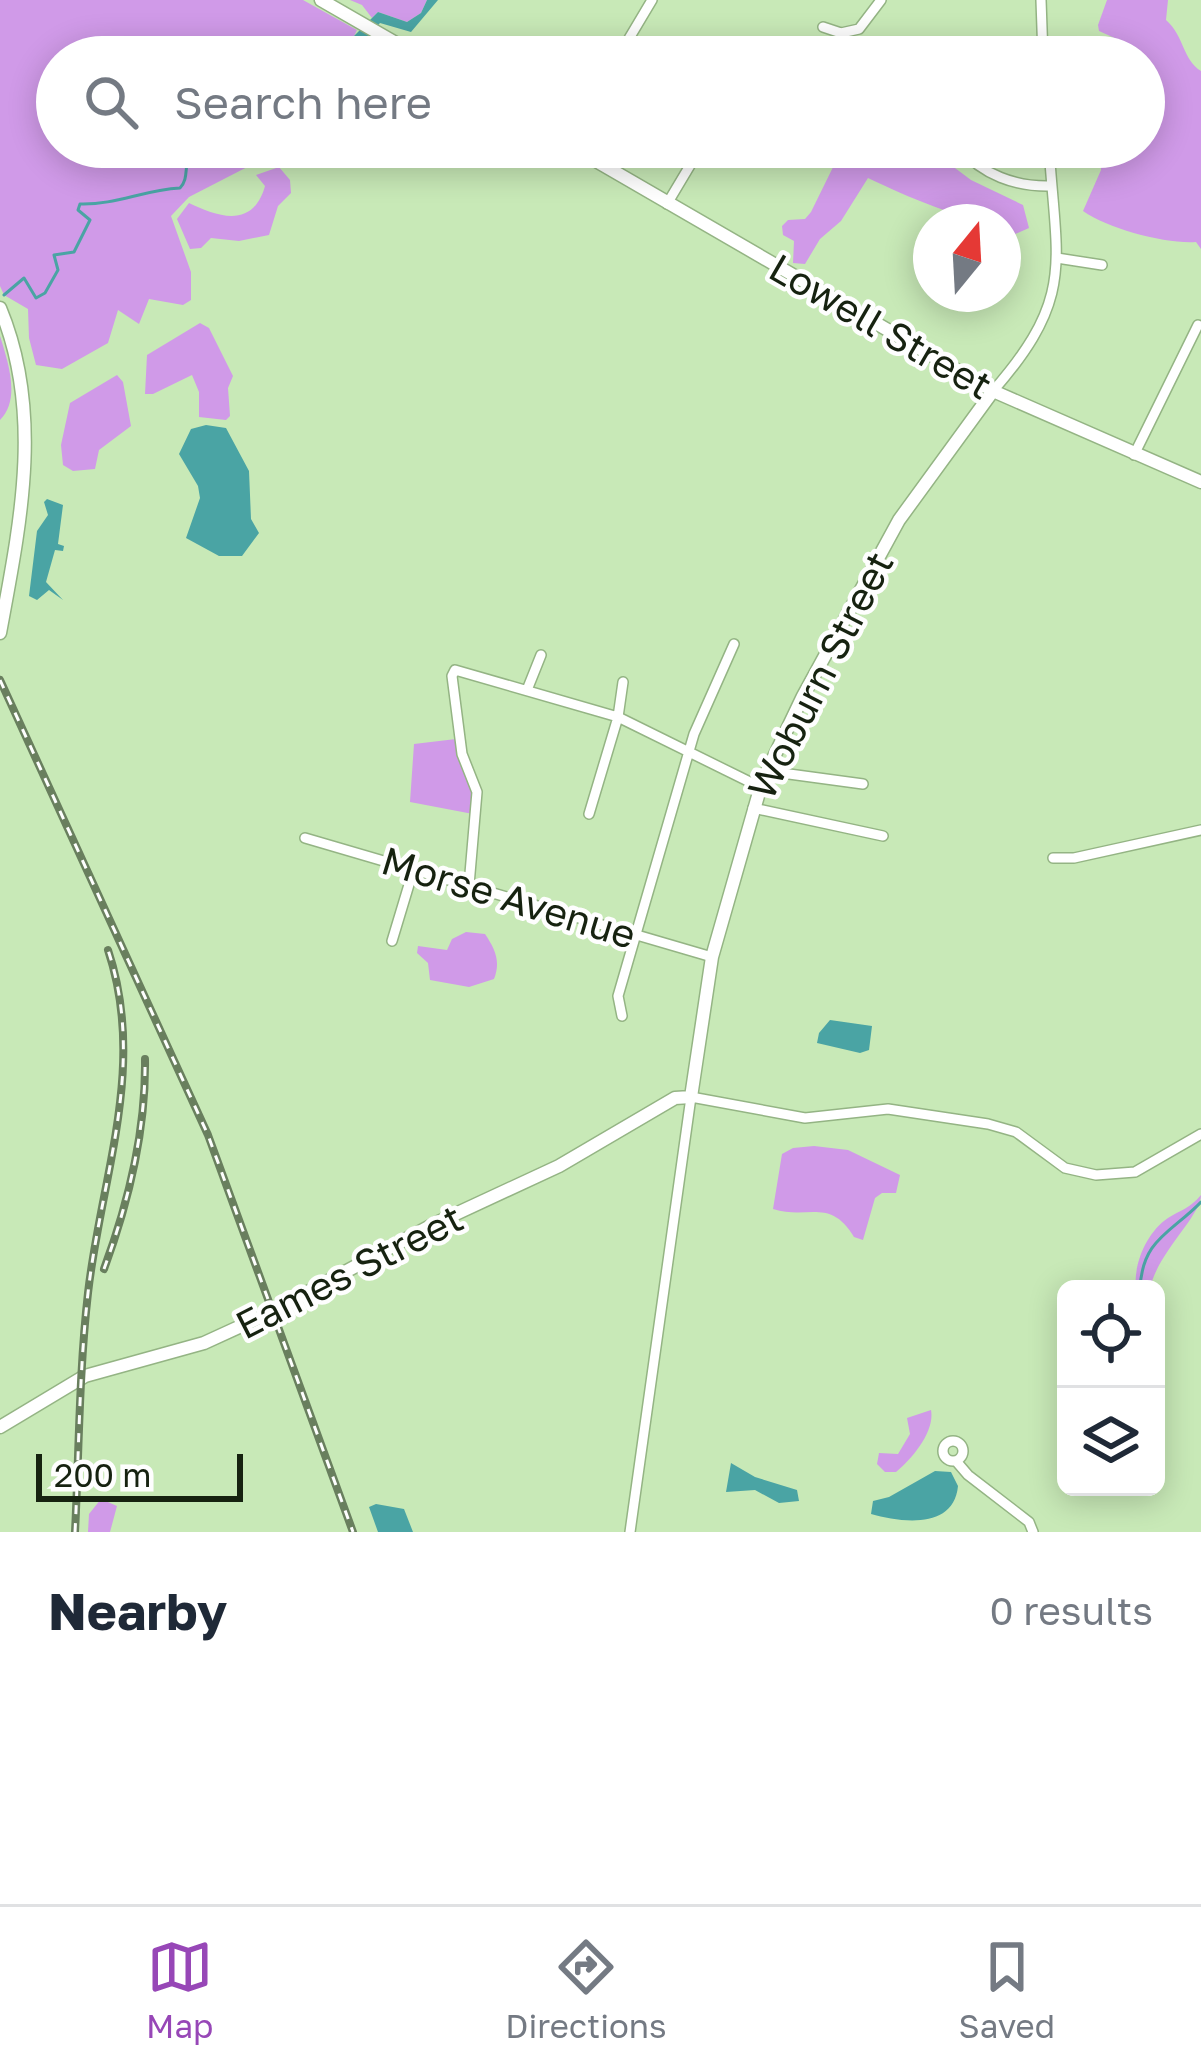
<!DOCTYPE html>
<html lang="en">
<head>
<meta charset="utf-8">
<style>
	:root { --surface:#fff; --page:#f6f6f7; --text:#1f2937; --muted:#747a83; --line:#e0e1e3; --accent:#9747b7 }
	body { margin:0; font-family:"Golos Text",sans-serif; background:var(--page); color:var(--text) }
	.controls { position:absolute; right:36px; bottom:36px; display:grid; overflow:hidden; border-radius:18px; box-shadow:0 6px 30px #0003 }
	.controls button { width:108px; height:108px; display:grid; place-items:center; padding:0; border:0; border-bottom:3px solid var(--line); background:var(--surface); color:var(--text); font:60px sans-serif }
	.compass { position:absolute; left:913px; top:204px; width:108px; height:108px; border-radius:50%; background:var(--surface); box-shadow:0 6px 30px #0003; rotate:18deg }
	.scale { position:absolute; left:36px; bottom:30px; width:207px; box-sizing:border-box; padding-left:12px; border:6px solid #162210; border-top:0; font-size:33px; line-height:42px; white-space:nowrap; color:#162210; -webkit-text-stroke:9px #fefefe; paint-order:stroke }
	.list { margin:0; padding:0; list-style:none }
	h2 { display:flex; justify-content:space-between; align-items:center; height:156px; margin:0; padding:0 48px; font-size:51px }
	h2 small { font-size:39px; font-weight:400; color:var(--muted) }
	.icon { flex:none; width:66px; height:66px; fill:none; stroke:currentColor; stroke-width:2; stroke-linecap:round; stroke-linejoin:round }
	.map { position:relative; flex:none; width:1201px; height:1532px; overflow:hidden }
	.search { position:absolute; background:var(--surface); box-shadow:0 6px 30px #0003; left:36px; right:36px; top:36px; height:132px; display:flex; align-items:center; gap:30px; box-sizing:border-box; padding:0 42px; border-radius:66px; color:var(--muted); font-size:45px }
	.sheet { height:372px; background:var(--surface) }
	nav { display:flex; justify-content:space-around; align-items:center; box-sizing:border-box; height:168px; border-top:3px solid var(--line); background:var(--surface); font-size:33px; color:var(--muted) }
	nav a { display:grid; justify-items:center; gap:6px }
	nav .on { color:var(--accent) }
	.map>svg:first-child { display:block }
	.green { fill:#d09ae8 }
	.water { fill:#4aa4a4 }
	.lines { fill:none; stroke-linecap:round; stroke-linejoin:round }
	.stream { stroke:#4aa4a4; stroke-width:3 }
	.minor-casing { stroke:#94b484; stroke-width:12 }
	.major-casing { stroke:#94b484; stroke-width:15 }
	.minor { stroke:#fff; stroke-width:9 }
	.major { stroke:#fff; stroke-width:12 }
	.rail-casing { stroke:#697f5e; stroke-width:8 }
	.rail { stroke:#fefefe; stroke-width:3; stroke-dasharray:9; stroke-linecap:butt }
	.major-bridge-casing { stroke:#94b484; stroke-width:15; stroke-linecap:butt }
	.major-bridge { stroke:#fff; stroke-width:12 }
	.labels { text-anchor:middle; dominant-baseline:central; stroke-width:9; stroke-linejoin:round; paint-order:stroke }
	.street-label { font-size:39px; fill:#162210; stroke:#fefefe }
</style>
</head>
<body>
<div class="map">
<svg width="1201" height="1532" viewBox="0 0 1201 1532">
	<rect width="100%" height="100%" fill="#c8e9b7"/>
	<path class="green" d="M0 0H303L357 30 344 57H57V147L280 150 189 197 171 216 191 272V300L183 305 149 299 139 324 118 310 108 343 62 369 36 365 29 338 28 309 4 295 0 286Z
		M350 0H427L421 13 407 22 378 12 372 18 362 5Z
		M1107 0H1168L1166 20C1185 37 1182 59 1201 71V249L1196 242C1165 244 1109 229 1083 211L1101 170V147H1144V57H1133L1128 44 1099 31 1098 25Z
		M853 147 913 149 943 159 971 180 1023 205 1029 228 1013 235 1003 232V222C963 222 906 196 868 178L841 221 820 239 805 264 793 263 794 241 783 235 782 226 788 220 805 219 811 212 837 159Z
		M279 167 290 180 291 193 278 206 269 235 239 241 211 238 201 248 190 249 177 219 189 203C218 217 253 229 265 186L256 175Z
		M200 323 209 328 233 376 228 388 230 416 226 420 199 417V392L192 375 153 394H145L147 355Z
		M0 336C8 362 21 399 0 420Z
		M117 375 123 382 131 426 99 450 95 469 73 471 63 465 61 445 70 403Z
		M456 739 472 784 473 814 410 802 414 744Z
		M466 932 485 934C495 949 501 961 494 979L469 987 430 980 428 963 417 953 418 946 447 950 452 939Z
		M814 1146 848 1150 900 1175 896 1193H882L875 1198 863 1240 854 1237C830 1197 808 1220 773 1209L782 1154 793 1148Z
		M1201 1195C1201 1216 1157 1253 1150 1289H1136C1133 1264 1147 1232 1168 1218 1181 1210 1190 1208 1201 1195Z
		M931 1410C935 1431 913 1458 896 1472H885L877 1464 879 1453 898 1454 910 1434 907 1418Z
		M101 1499 117 1506 110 1532H88L89 1514Z"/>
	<path class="water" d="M427 0H438L411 32 380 23 368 37 361 57H288L314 52 342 57 351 39 378 12 407 22 421 13Z
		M366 147H422L431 155 422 168Z
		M206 425 226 428 249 471 251 519 259 533 242 556H219L186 538 200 498 198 486 179 454 191 429Z
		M47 499 63 505 58 544 64 546 63 551 55 550 46 582 63 600 49 590 37 600 29 596 37 531 48 515 44 502Z
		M830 1020 872 1026 869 1050 860 1053 817 1043 819 1033Z
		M731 1463 755 1477 797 1490 799 1501 779 1503 755 1490 726 1492Z
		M935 1471 951 1472 958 1486C954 1529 903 1523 871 1514L873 1501 889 1497Z
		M376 1504 404 1509 413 1532H378L369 1507Z"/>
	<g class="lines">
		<path class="stream" d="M4 295 24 278 36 298 45 293 58 270 54 255 74 252 90 220 78 210 80 204C116 205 143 190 180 188 191 177 181 160 195 147
			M1140 1289C1142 1239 1171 1233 1201 1202"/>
		<defs>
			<path id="minor" d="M1041 0 1043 57
				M823 27 841 33 859 29 881 0
				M618 57 652 0
				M754 57 763 42
				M959 147C982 175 1016 187 1051 186
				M667 204 701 147
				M1057 258 1102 265
				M993 391C1076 296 1056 263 1049 147
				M1134 455 1198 325
				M527 690 541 655
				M767 771 863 784
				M753 808 883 836
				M589 814 618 717 623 682
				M305 838 712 957
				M1053 858H1074L1201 830
				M469 885 477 792 462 754 452 676 455 670 618 717 760 787
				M392 941 414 868
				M622 1016 618 996 694 734 734 644
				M943 1451a10 10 0 1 1 20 0a10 10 0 1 1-20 0Z
				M956 1461 968 1475 1029 1522 1033 1532
				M630 1532 691 1097 805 1118 888 1109 988 1124 1016 1132 1065 1168 1096 1175 1135 1172 1201 1134"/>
			<path id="major" d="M321 0 420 57
				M572 147 993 391 1201 482
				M0 308C44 413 20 525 0 633
				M280 1307 434 1224 559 1166 675 1098 691 1097 712 957 762 782 803 696 899 520 993 391
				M0 1427 85 1376 204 1343 265 1315"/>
		</defs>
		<use href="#minor" class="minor-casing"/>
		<use href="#major" class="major-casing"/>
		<use href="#minor" class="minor"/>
		<use href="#major" class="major"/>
		<defs>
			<path id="rail" d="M0 680 208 1135 353 1532
				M104 1269C128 1204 146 1129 145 1059
				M75 1532C79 1453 79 1372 88 1293 101 1177 147 1067 108 950"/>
		</defs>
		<use href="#rail" class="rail-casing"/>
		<use href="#rail" class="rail"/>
		<defs>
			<path id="major-bridge" d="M265 1315 280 1307"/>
		</defs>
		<use href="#major-bridge" class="major-bridge-casing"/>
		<use href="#major-bridge" class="major-bridge"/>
	</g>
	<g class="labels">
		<g class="street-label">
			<text transform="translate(881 326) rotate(30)">Lowell Street</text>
			<text transform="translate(820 675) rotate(-63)">Woburn Street</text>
			<text transform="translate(509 897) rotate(17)">Morse Avenue</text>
			<text transform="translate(349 1271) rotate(-27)">Eames Street</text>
		</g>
	</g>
</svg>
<div class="controls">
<button><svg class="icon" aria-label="locate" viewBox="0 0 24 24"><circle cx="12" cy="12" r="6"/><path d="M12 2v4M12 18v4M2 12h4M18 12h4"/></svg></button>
<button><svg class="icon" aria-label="layers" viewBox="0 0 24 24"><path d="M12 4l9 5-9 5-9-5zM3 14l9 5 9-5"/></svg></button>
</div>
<svg class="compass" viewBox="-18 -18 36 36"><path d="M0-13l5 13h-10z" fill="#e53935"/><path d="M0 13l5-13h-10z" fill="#747a83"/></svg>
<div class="scale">200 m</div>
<div class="search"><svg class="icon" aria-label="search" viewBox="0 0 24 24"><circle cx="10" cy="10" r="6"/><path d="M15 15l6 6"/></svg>Search here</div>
</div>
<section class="sheet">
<h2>Nearby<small>0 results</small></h2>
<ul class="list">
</ul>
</section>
<nav>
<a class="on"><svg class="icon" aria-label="map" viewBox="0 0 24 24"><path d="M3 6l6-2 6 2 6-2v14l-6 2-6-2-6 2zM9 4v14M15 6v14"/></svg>Map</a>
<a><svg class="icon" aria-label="directions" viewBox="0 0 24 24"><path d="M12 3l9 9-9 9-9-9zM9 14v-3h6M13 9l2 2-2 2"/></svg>Directions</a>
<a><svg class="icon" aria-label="saved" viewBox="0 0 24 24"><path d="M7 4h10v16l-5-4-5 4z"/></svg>Saved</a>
</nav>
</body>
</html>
